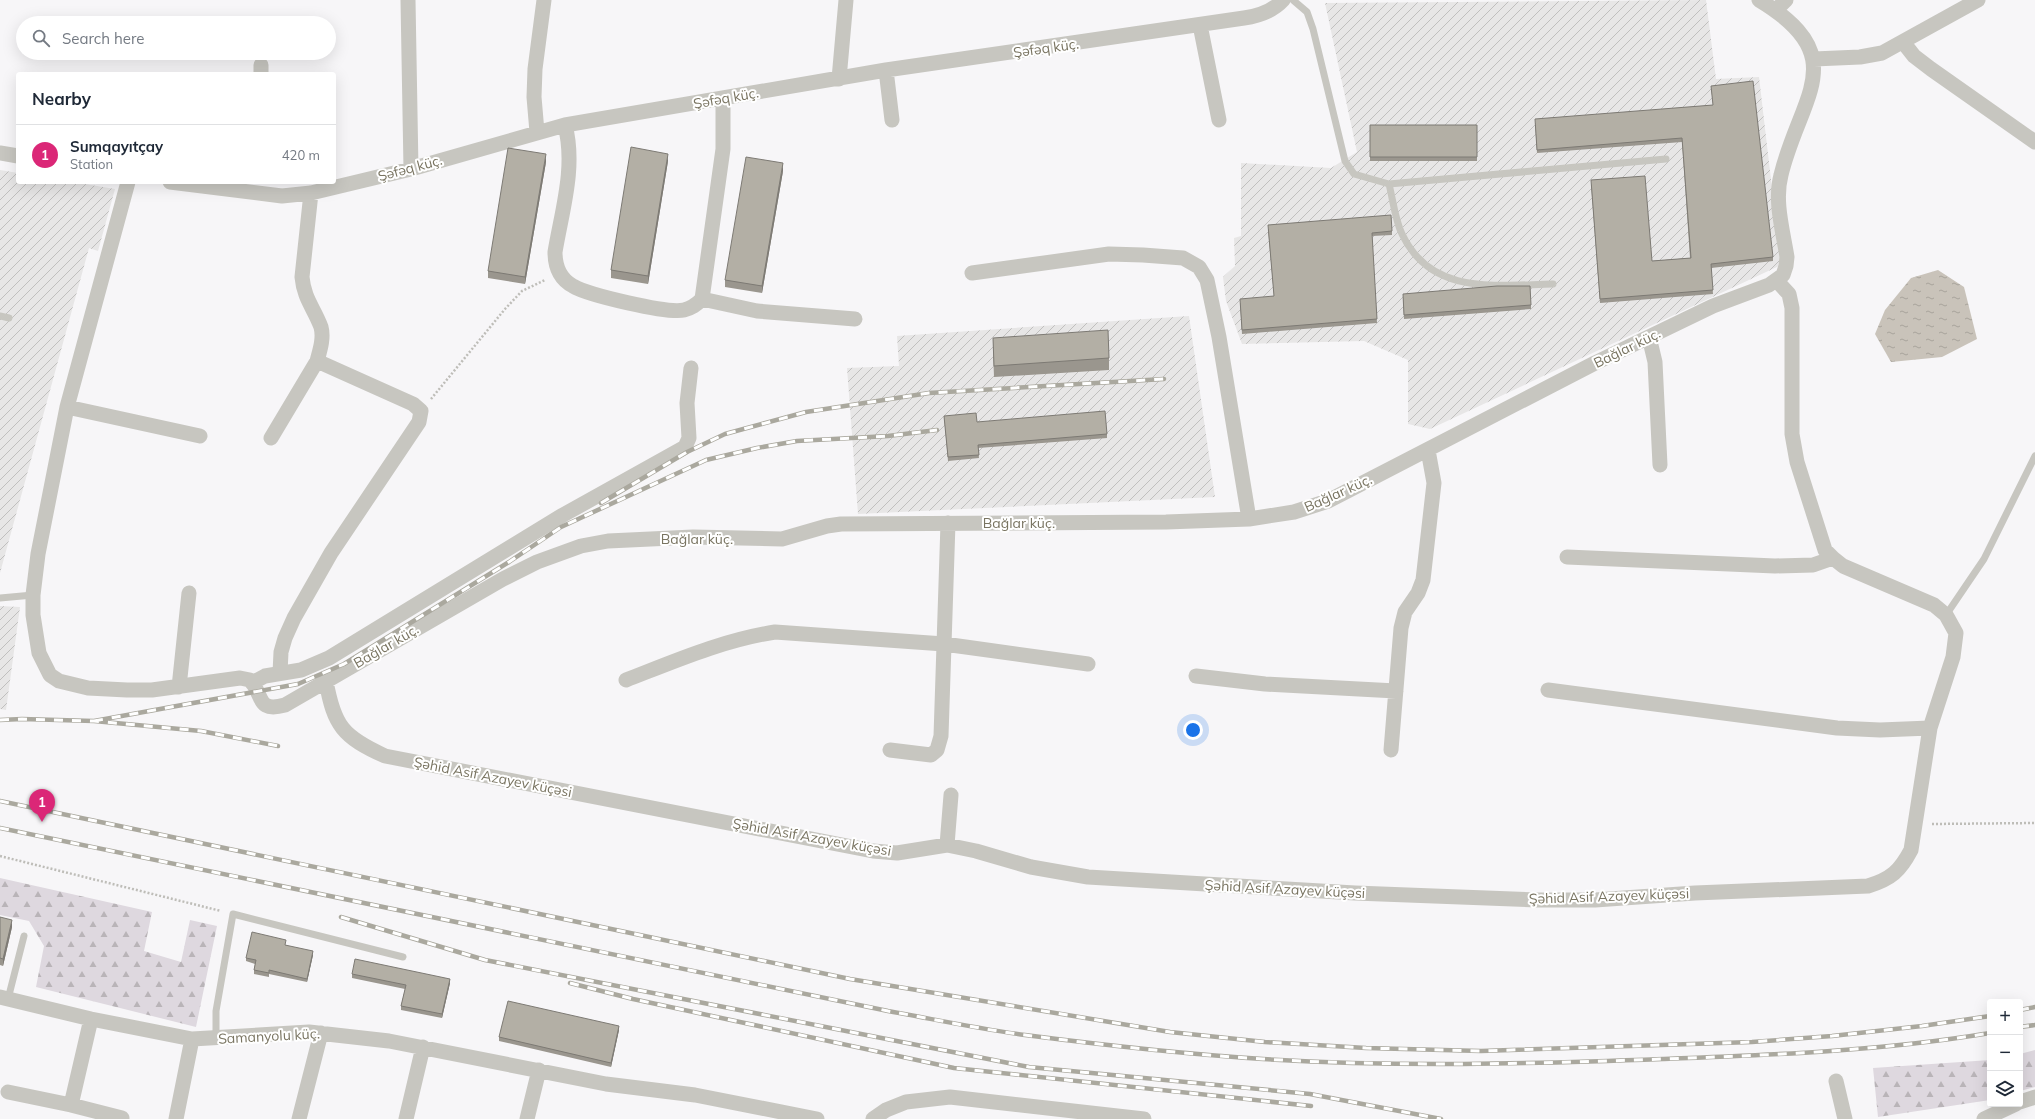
<!DOCTYPE html>
<html lang="en">
<head>
<meta charset="utf-8">
<style>
	:root { --surface:#fff; --page:#f2f2f3; --text:#1f2937; --muted:#747a83; --line:#e0e1e3; --accent:#db2777 }
	body { margin:0; font-family:Mulish,sans-serif; background:var(--page); color:var(--text) }
	.controls { position:absolute; right:12px; bottom:12px; display:grid; overflow:hidden; border-radius:4px; box-shadow:0 4px 16px #0002 }
	.controls button { width:36px; height:36px; display:grid; place-items:center; padding:0; border:0; border-bottom:1px solid var(--line); background:var(--surface); color:var(--text); font:20px sans-serif }
	.you { position:absolute; left:1193px; top:730px; width:14px; height:14px; margin:-10px; border:3px solid #fff; border-radius:50%; background:#1a73e8; box-shadow:0 0 0 6px #1a73e833 }
	.badge { display:grid; place-items:center; width:26px; height:26px; border-radius:50%; background:var(--accent); color:#fff; font-size:13px; font-weight:700 }
	.pin { position:absolute; translate:-50% -33px; filter:drop-shadow(0 1px 2px #0008) }
	.pin::after { content:''; position:absolute; top:21px; width:14px; height:12px; background:inherit; clip-path:polygon(0 0,100% 0,50% 100%) }
	.list { margin:0; padding:0; list-style:none }
	h2 { display:flex; justify-content:space-between; align-items:center; height:52px; margin:0; padding:0 16px; font-size:17px }
	h2 small { font-size:13px; font-weight:400; color:var(--muted) }
	.list li { display:grid; grid-template-columns:26px 1fr auto; gap:12px; align-items:center; box-sizing:border-box; height:60px; padding:0 16px; border-top:1px solid var(--line) }
	.list b { display:block; font-size:15px; white-space:nowrap }
	.list p { margin:0; font-size:13px; white-space:nowrap; color:var(--muted) }
	.list em { font-size:13px; font-style:normal; color:var(--muted) }
	.icon { flex:none; width:22px; height:22px; fill:none; stroke:currentColor; stroke-width:2; stroke-linecap:round; stroke-linejoin:round }
	.map { position:relative; flex:none; width:2035px; height:1119px; overflow:hidden }
	.search { position:absolute; background:var(--surface); box-shadow:0 4px 16px #0002; left:16px; top:16px; width:320px; height:44px; display:flex; align-items:center; gap:10px; box-sizing:border-box; padding:0 14px; border-radius:22px; color:var(--muted); font-size:15px }
	.panel { position:absolute; background:var(--surface); box-shadow:0 4px 16px #0002; left:16px; top:72px; width:320px; height:112px; border-radius:4px }
	.map>svg:first-child { display:block }
	.industrial { fill:url(#industrial-furrows) }
	.forest { fill:url(#forest-firs) }
	.water { fill:url(#water-ripples) }
	.lines { fill:none; stroke-linecap:round; stroke-linejoin:round }
	.path { stroke:#bebdb8; stroke-width:2.5; stroke-dasharray:2 2; stroke-linecap:butt }
	.lane { stroke:#c7c6c0; stroke-width:7 }
	.street { stroke:#c7c6c0; stroke-width:15 }
	.rail-casing { stroke:#aaa89e; stroke-width:4.5 }
	.rail { stroke:#fff; stroke-width:3; stroke-dasharray:9; stroke-linecap:butt }
	.wall { fill:#9a968e }
	.shaded-wall { fill:#7d7a74 }
	.building { fill:#b3afa5; stroke:#7d7a74 }
	.labels { text-anchor:middle; dominant-baseline:central; stroke-width:4; stroke-linejoin:round; paint-order:stroke }
	.street-label { font-size:14px; fill:#797461; stroke:#fff }
</style>
</head>
<body>
<div class="map">
<svg width="2035" height="1119" viewBox="0 0 2035 1119">
	<defs>
		<pattern id="industrial-furrows" width="10" height="10" patternUnits="userSpaceOnUse"><rect width="10" height="10" fill="#e7e6e6"/><path d="M-1 1l2-2M0 10L10 0M9 11l2-2" fill="none" stroke="#c0bfbe"/></pattern>
		<pattern id="forest-firs" width="22" height="20" patternUnits="userSpaceOnUse"><rect width="22" height="20" fill="#ded8df"/><path d="M5 1l3.5 6h-7zM16 11l3.5 6h-7z" fill="#b9b4b8"/></pattern>
		<pattern id="water-ripples" width="26" height="14" patternUnits="userSpaceOnUse"><rect width="26" height="14" fill="#c9c3ba"/><path d="M2 4q2-2 4 0t4 0M15 11q2-2 4 0t4 0" fill="none" stroke="#a8a39b"/></pattern>
	</defs>
	<rect width="100%" height="100%" fill="#f7f6f8"/>
	<path class="industrial" d="M1706 0 1716 79 1759 77 1781 265 1430 429 1408 424V360L1364 341 1242 344 1226 301 1223 277 1235 266 1234 238 1241 236V163L1331 168 1357 152 1325 3Z
		M0 170 18 173V182H73L115 189 98 251 89 248 0 573Z
		M1189 316 1215 497 858 514 847 368 899 366 897 336Z
		M0 606 20 607 6 710 0 709Z"/>
	<path class="forest" d="M0 878 152 912 144 951 181 962 190 920 217 926 196 1027 36 987 44 946 29 921 0 915Z
		M2035 1050V1087L2020 1091V1054Z
		M1990 1060V1100L1878 1117 1873 1068Z"/>
	<path class="water" d="M1938 270 1964 287 1977 339 1942 357 1891 362 1875 334 1885 310 1911 278Z"/>
	<g class="lines">
		<path class="path" d="M431 399 505 309 522 291 545 280
			M1932 824 2035 823
			M0 856 221 911"/>
		<path class="lane" d="M1293 0 1307 12 1313 29 1345 161 1354 174 1389 184C1393 200 1395 220 1402 234 1431 296 1496 285 1553 284
			M1389 184 1666 159
			M0 316 9 318
			M0 598 33 595
			M1946 615 1984 559 2035 456
			M8 999 24 936
			M216 1038V1011L233 914 403 957"/>
		<path class="street" d="M408 0 411 169
			M1776 10 1786 0
			M1200 25 1219 120
			M1903 42 1914 56 1931 69 2035 142
			M1814 59 1860 57 1882 53 1978 0
			M886 70 892 120
			M261 74V65
			M839 79 846 0
			M565 125C576 167 562 210 555 252 555 266 560 279 573 286 588 295 668 314 684 310 692 308 696 305 702 299L723 149V98
			M537 132 534 97 535 69 544 0
			M0 153 18 156
			M128 182 67 407 38 554 33 595V615L39 653 50 675 59 681 88 688 127 690H152L240 678 250 680C264 695 256 713 285 705L503 579 537 562 581 546 608 541 693 537 782 539 827 526 841 524 1166 522 1249 519 1294 512 1328 501 1595 363 1713 306 1769 285 1783 275 1786 266 1787 257C1783 231 1774 201 1781 175 1800 96 1854 57 1759 0
			M170 182 282 196 311 193 411 169 565 125 886 70 1244 18C1258 16 1273 11 1283 0
			M972 273 1109 254 1143 255 1183 258 1199 267 1207 280 1219 337 1249 519
			M702 299 757 311 855 319
			M1649 337 1655 362 1660 465
			M67 407 200 436
			M271 438 317 361
			M1567 557 1775 566 1813 565 1833 558
			M280 673 281 652 285 638 294 618 331 553 419 422 421 411 413 404 317 361C320 350 324 338 321 327 314 308 304 299 302 277L311 193
			M1196 676 1265 684 1396 691
			M626 680C675 661 723 640 775 632L944 644 1088 664
			M326 681C334 726 343 737 385 756L873 851 897 853 947 845 976 851 1031 867 1088 877 1355 893 1537 900H1595L1695 893 1868 886C1891 879 1900 871 1911 850L1930 728 1953 657 1956 633 1946 615 1934 605 1843 566 1833 558 1825 550 1797 462 1792 434V308L1789 294 1777 281
			M252 683 265 676 301 670 329 658 563 515 685 447 689 438 687 403 691 368
			M179 687 189 593
			M1548 690 1837 728 1880 730 1930 728
			M890 750 931 755 937 750 941 736 948 523
			M1391 750 1401 628 1405 612 1418 593 1423 580 1434 483 1428 450
			M947 845 951 795
			M0 997 91 1019 192 1039 309 1032 389 1041 606 1084 695 1095 817 1119
			M1836 1081 1845 1119
			M8 1092 71 1105 91 1019
			M2020 1102 2035 1097
			M71 1105 122 1118
			M176 1119 192 1039
			M299 1119 321 1033
			M406 1119 423 1047
			M527 1119 539 1070
			M873 1119 886 1110 906 1102 950 1097 1144 1119
			M1984 1119 2016 1104"/>
		<defs>
			<path id="rail" d="M601 503 687 452 725 434 806 412 929 393 1164 379
				M0 720 22 719 94 721 201 731 278 746
				M94 721 298 684 344 664 509 562 561 527 706 460 757 448 797 441 888 436 937 430
				M0 801 850 979 1170 1032 1265 1042 1366 1048 1481 1051 1752 1042 1832 1036 1922 1026 1990 1016
				M0 828 888 1011C933 1019 979 1029 1025 1035 1103 1045 1183 1054 1263 1059 1396 1067 1530 1064 1663 1059 1772 1055 1882 1051 1990 1033
				M341 917 485 960 1029 1067 1310 1094 1441 1119
				M570 983 633 999 954 1068 1311 1106
				M2020 1010 2035 1007
				M2020 1027 2035 1025"/>
		</defs>
		<use href="#rail" class="rail-casing"/>
		<use href="#rail" class="rail"/>
	</g>
	<path class="wall" d="M1711 86 1773 257V261L1711 268 1713 294 1600 303 1591 184 1652 261 1690 258 1682 142 1537 153 1535 123 1713 105Z
		M1370 125H1477V161H1370Z
		M668 161 648 284 611 278V270Z
		M546 162 525 284 488 278V271Z
		M783 171 762 293 725 287V280Z
		M1268 229 1392 231V235L1372 236 1377 323 1242 334 1240 303 1274 296Z
		M1403 298 1531 305V309L1404 319Z
		M993 338 1109 358V370L994 377 993 349Z
		M944 416 977 422 1107 434V438L978 448 979 458 948 461Z
		M0 917 12 927 3 966 0 965Z
		M286 945 313 955 307 982 269 974V977L254 974V970L255 964 246 961V958Z
		M352 974 450 983 442 1018 401 1010V1006L405 989 352 978Z
		M619 1030 611 1067 499 1041V1037Z"/>
	<path class="shaded-wall" d="M546 154V162L525 284V277Z
		M668 154V161L648 284V276Z
		M783 163V171L762 293V286Z
		M12 920V927L3 966V959Z
		M313 951V955L307 982V979Z
		M450 979V983L442 1018V1014Z
		M619 1026V1030L611 1067V1063Z"/>
	<path class="building" d="M1753 81 1773 257 1711 264 1713 290 1600 299 1591 180 1645 176 1652 261 1691 258 1682 138 1537 150 1535 119 1713 105 1711 86Z
		M1370 125H1477V157H1370Z
		M631 147 668 154 648 276 611 270Z
		M508 148 546 154 525 277 488 271Z
		M746 157 783 163 762 286 725 280Z
		M1391 215 1392 231 1372 233 1377 319 1242 330 1240 299 1274 296 1268 225Z
		M1497 286H1530L1531 305 1404 315 1403 294Z
		M1108 330 1109 358 994 366 993 338Z
		M1105 411 1107 434 978 445 979 455 948 457 944 416 976 413 977 422Z
		M0 917 12 920 3 959 0 958Z
		M252 932 286 940 285 945 313 951 307 979 269 970V973L254 970 256 960 246 958Z
		M355 959 450 979 442 1014 401 1006 406 985 352 974Z
		M508 1001 619 1026 611 1063 499 1037Z"/>
	<g class="labels">
		<g class="street-label">
			<text transform="translate(1046 48) rotate(-8)">Şəfəq küç.</text>
			<text transform="translate(726 98) rotate(-10)">Şəfəq küç.</text>
			<text transform="translate(410 168) rotate(-15)">Şəfəq küç.</text>
			<text transform="translate(1627 348) rotate(-26)">Bağlar küç.</text>
			<text transform="translate(1338 493) rotate(-24)">Bağlar küç.</text>
			<text x="1019" y="523">Bağlar küç.</text>
			<text x="697" y="539">Bağlar küç.</text>
			<text transform="translate(386 646) rotate(-30)">Bağlar küç.</text>
			<text transform="translate(493 777) rotate(11)">Şəhid Asif Azayev küçəsi</text>
			<text transform="translate(812 837) rotate(10)">Şəhid Asif Azayev küçəsi</text>
			<text transform="translate(1285 889) rotate(3)">Şəhid Asif Azayev küçəsi</text>
			<text transform="translate(1609 896) rotate(-2)">Şəhid Asif Azayev küçəsi</text>
			<text transform="translate(269 1036) rotate(-3)">Samanyolu küç.</text>
		</g>
	</g>
</svg>
<div class="controls">
<button>+</button>
<button>−</button>
<button><svg class="icon" aria-label="layers" viewBox="0 0 24 24"><path d="M12 4l9 5-9 5-9-5zM3 14l9 5 9-5"/></svg></button>
</div>
<div class="you"></div>
<div class="pin badge" style="left:42px;top:822px">1</div>
<div class="search"><svg class="icon" aria-label="search" viewBox="0 0 24 24"><circle cx="10" cy="10" r="6"/><path d="M15 15l6 6"/></svg>Search here</div>
<section class="panel">
<h2>Nearby<small></small></h2>
<ul class="list">
<li><span class="badge">1</span><div><b>Sumqayıtçay</b><p>Station</p></div><em>420 m</em></li>
</ul>
</section>
</div>
</body>
</html>
